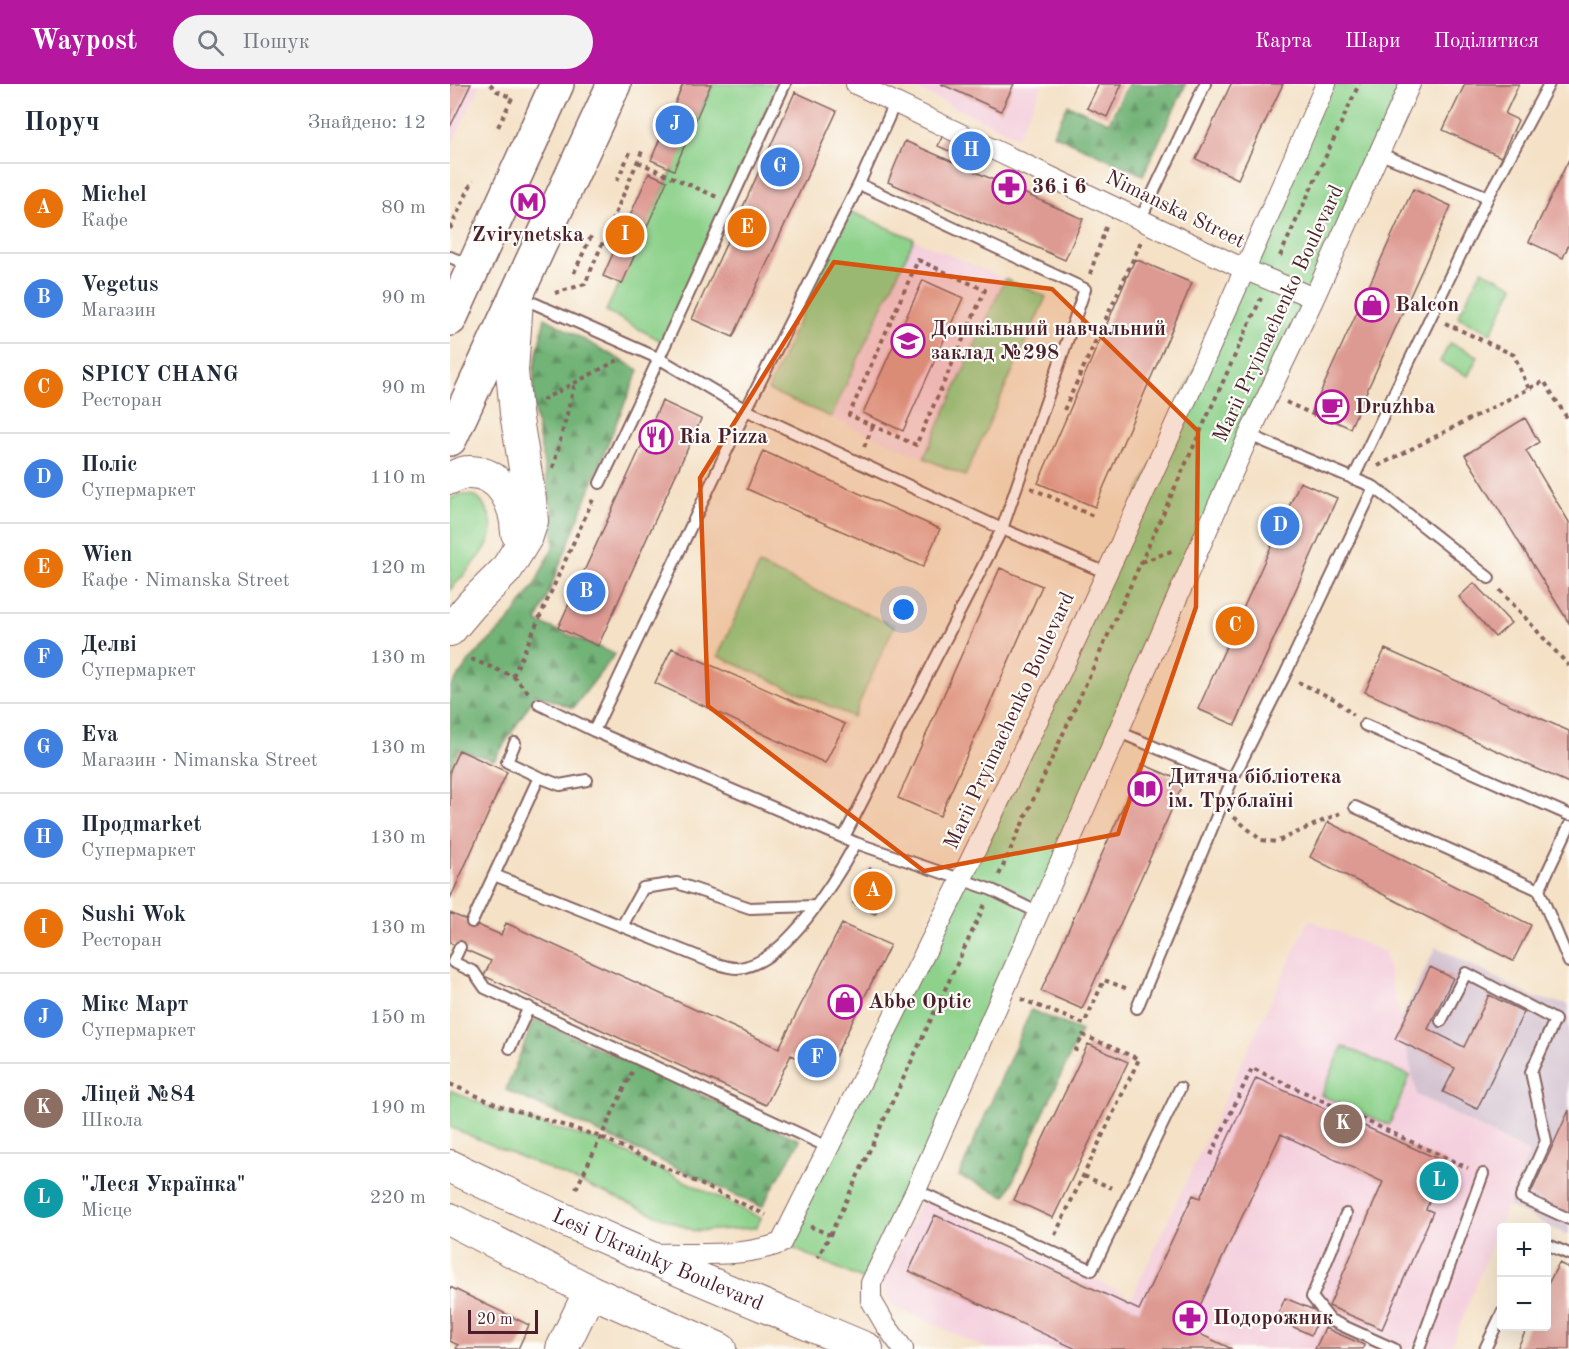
<!DOCTYPE html>
<html lang="uk">
<head>
<meta charset="utf-8">
<style>
	:root { --surface:#fff; --page:#f2f2f3; --text:#1f2937; --muted:#747a83; --line:#e0e1e3; --accent:#b5179e }
	body { margin:0; font-family:"Old Standard TT",serif; background:var(--page); color:var(--text) }
	.controls { position:absolute; right:18px; bottom:18px; display:grid; overflow:hidden; border-radius:6px; box-shadow:0 6px 24px #0002 }
	.controls button { width:54px; height:54px; display:grid; place-items:center; padding:0; border:0; border-bottom:2px solid var(--line); background:var(--surface); color:var(--text); font:30px sans-serif }
	.scale { position:absolute; left:18px; bottom:15px; width:70px; box-sizing:border-box; padding-left:6px; border:3px solid #4a1f2b; border-top:0; font-size:16px; line-height:21px; white-space:nowrap; color:#4a1f2b; -webkit-text-stroke:4px #fdfcf7; paint-order:stroke }
	.you { position:absolute; left:454px; top:526px; width:21px; height:21px; margin:-15px; border:4px solid #fff; border-radius:50%; background:#1a73e8; box-shadow:0 0 0 9px #1a73e833 }
	.badge { display:grid; place-items:center; width:39px; height:39px; border-radius:50%; background:var(--accent); color:#fff; font-size:20px; font-weight:700 }
	.pin { position:absolute; translate:-50% -50%; border:3px solid #fff; box-shadow:0 2px 6px #0006 }
	.list { margin:0; padding:0; list-style:none }
	h2 { display:flex; justify-content:space-between; align-items:center; height:78px; margin:0; padding:0 24px; font-size:26px }
	h2 small { font-size:20px; font-weight:400; color:var(--muted) }
	.list li { display:grid; grid-template-columns:39px 1fr auto; gap:18px; align-items:center; box-sizing:border-box; height:90px; padding:0 24px; border-top:2px solid var(--line) }
	.list b { display:block; font-size:22px; white-space:nowrap }
	.list p { margin:0; font-size:20px; white-space:nowrap; color:var(--muted) }
	.list em { font-size:20px; font-style:normal; color:var(--muted) }
	.icon { flex:none; width:33px; height:33px; fill:none; stroke:currentColor; stroke-width:2; stroke-linecap:round; stroke-linejoin:round }
	.map { position:relative; flex:none; width:1119px; height:1265px; overflow:hidden }
	header { display:flex; align-items:center; gap:36px; box-sizing:border-box; height:84px; padding:0 30px; background:var(--accent); color:#fff }
	header strong { font-size:28px }
	nav { display:flex; gap:33px; margin-inline-start:auto; font-size:21px }
	.search { width:420px; height:54px; background:var(--page); display:flex; align-items:center; gap:15px; box-sizing:border-box; padding:0 21px; border-radius:33px; color:var(--muted); font-size:22px }
	main { display:flex }
	aside { flex:1; background:var(--surface) }
	.map>svg:first-child { display:block }
	.built { fill:#f4cfdd }
	.industrial { fill:#d0bdcd }
	.green { fill:#8dd18b; stroke:#6c785b; stroke-width:1.5 }
	.forest { fill:url(#forest-firs); stroke:#5e6951; stroke-width:1.5 }
	.building { fill:#dd9a92 }
	.lines { fill:none; stroke-linecap:round; stroke-linejoin:round }
	.lane-casing { stroke:#866361; stroke-width:14 }
	.street-casing { stroke:#866361; stroke-width:22 }
	.primary-casing { stroke:#866361; stroke-width:34 }
	.highway-casing { stroke:#866361; stroke-width:36 }
	.path { stroke:#866361; stroke-width:4; stroke-dasharray:4.5 4.5; stroke-linecap:butt }
	.lane { stroke:#fff; stroke-width:10 }
	.street { stroke:#fff; stroke-width:20 }
	.primary { stroke:#fff; stroke-width:32 }
	.highway { stroke:#fff; stroke-width:33 }
	.marked { fill:#d8530f; fill-opacity:0.2; stroke:#d8530f; stroke-width:4.5; stroke-linejoin:round }
	.labels { text-anchor:middle; dominant-baseline:central; stroke-width:4.5; stroke-linejoin:round; paint-order:stroke }
	.poi-label { font-size:21px; font-weight:bold; fill:#4a1f2b; stroke:#fdfcf7; text-anchor:start }
	.street-label { font-size:21px; fill:#4a1f2b; stroke:#fdfcf7 }
</style>
</head>
<body>
<header>
<strong>Waypost</strong>
<div class="search"><svg class="icon" aria-label="search" viewBox="0 0 24 24"><circle cx="10" cy="10" r="6"/><path d="M15 15l6 6"/></svg>Пошук</div>
<nav><a>Карта</a><a>Шари</a><a>Поділитися</a></nav>
</header>
<main>
<aside>
<h2>Поруч<small>Знайдено: 12</small></h2>
<ul class="list">
<li><span class="badge" style="background:#e8710a">A</span><div><b>Michel</b><p>Кафе</p></div><em>80 m</em></li>
<li><span class="badge" style="background:#3f7fe0">B</span><div><b>Vegetus</b><p>Магазин</p></div><em>90 m</em></li>
<li><span class="badge" style="background:#e8710a">C</span><div><b>SPICY CHANG</b><p>Ресторан</p></div><em>90 m</em></li>
<li><span class="badge" style="background:#3f7fe0">D</span><div><b>Поліс</b><p>Супермаркет</p></div><em>110 m</em></li>
<li><span class="badge" style="background:#e8710a">E</span><div><b>Wien</b><p>Кафе · Nimanska Street</p></div><em>120 m</em></li>
<li><span class="badge" style="background:#3f7fe0">F</span><div><b>Делві</b><p>Супермаркет</p></div><em>130 m</em></li>
<li><span class="badge" style="background:#3f7fe0">G</span><div><b>Eva</b><p>Магазин · Nimanska Street</p></div><em>130 m</em></li>
<li><span class="badge" style="background:#3f7fe0">H</span><div><b>Продmarket</b><p>Супермаркет</p></div><em>130 m</em></li>
<li><span class="badge" style="background:#e8710a">I</span><div><b>Sushi Wok</b><p>Ресторан</p></div><em>130 m</em></li>
<li><span class="badge" style="background:#3f7fe0">J</span><div><b>Мікс Март</b><p>Супермаркет</p></div><em>150 m</em></li>
<li><span class="badge" style="background:#8d6e63">K</span><div><b>Ліцей №84</b><p>Школа</p></div><em>190 m</em></li>
<li><span class="badge" style="background:#0f9aa8">L</span><div><b>&quot;Леся Українка&quot;</b><p>Місце</p></div><em>220 m</em></li>
</ul>
</aside>
<div class="map">
<svg width="1119" height="1265" viewBox="0 0 1119 1265">
	<defs>
		<pattern id="forest-firs" width="22" height="20" patternUnits="userSpaceOnUse" patternTransform="scale(1.5)"><rect width="22" height="20" fill="#72b377"/><path d="M5 1l3.5 6h-7zM16 11l3.5 6h-7z" fill="#609162"/></pattern>
	</defs>
	<rect width="100%" height="100%" fill="#fdfcf7"/>
	<filter id="ink" filterUnits="userSpaceOnUse"><feTurbulence type="fractalNoise" baseFrequency=".0167" numOctaves="2"/><feDisplacementMap in="SourceGraphic" scale="12" xChannelSelector="R" yChannelSelector="G"/><feConvolveMatrix kernelMatrix="1 2 1 2 8 2 1 2 1" color-interpolation-filters="sRGB"/></filter>
	<filter id="wash" filterUnits="userSpaceOnUse"><feTurbulence type="fractalNoise" baseFrequency=".008" numOctaves="4" result="noise"/><feDisplacementMap in="SourceGraphic" scale="24" xChannelSelector="R" yChannelSelector="G"/><feGaussianBlur stdDeviation="1.35" result="paint"/><feColorMatrix in="noise" values="0 0 0 0 0 0 0 0 0 0 0 0 0 0 0 0 0 1.4 0 .05"/><feComposite in="paint" operator="in"/></filter>
	<g filter="url(#wash)">
		<rect width="100%" height="100%" fill="#f4e1c6"/>
		<path class="built" d="M0 0H28L30 2 0 64Z
			M456 0H593L567 53Z
			M397 126 596 213 515 392 318 306Z
			M859 836 935 868 967 1011 1079 1069 1000 1265H538L441 1221 433 1198 472 1115 682 1213Z"/>
		<path class="industrial" d="M986 863 1085 914 1119 920V1152L1058 1122 1079 1069 967 1011 950 936Z"/>
		<path class="green" d="M263 0H328L213 258 156 227Z
			M876 0H960L421 1199 331 1159 511 795Z
			M397 126 464 155 381 333 318 306Z
			M1032 186 1064 202 1041 249 1008 233Z
			M555 195 596 213 515 392 474 374Z
			M1000 259 1028 272 1018 292 990 278Z
			M10 410 26 412C63 450 27 474 0 506V415Z
			M309 481 444 542 403 633 268 572Z
			M893 962 960 992 939 1041 871 1011Z
			M0 1006 45 1026 158 1060 311 1134 306 1144 244 1147 0 1043Z"/>
		<path class="forest" d="M678 0H736L693 91 603 50 618 21 659 38Z
			M95 234 189 286 167 337 87 538 165 570 123 624 86 610 44 676 10 666 0 686V604L21 575 59 537 84 502 104 461 103 432 83 320 84 283Z
			M581 926 631 947 556 1112 509 1092Z
			M84 935 350 1056 312 1123 56 1006Z"/>
		<g id="blocks">
			<path class="building" d="M0 0H21L0 43Z
				M233 0H261L224 86 201 76Z
				M491 0H564L551 27Z
				M649 0H672L657 33 637 24Z
				M781 0H833L788 95 746 75Z
				M1015 0H1069L1055 30 1068 36 1051 73 993 46Z
				M345 8 387 27 283 253 242 235Z
				M493 51 528 68 523 78 488 62Z
				M455 57 633 135 615 176 438 98Z
				M1119 75V160L1113 174 1079 158Z
				M199 89 217 97 172 200 153 192Z
				M963 105 1001 122 900 344 862 327Z
				M685 175 742 199 645 423 588 399Z
				M473 196 513 214 453 347 413 329Z
				M212 317 251 335 148 562 108 544Z
				M1075 334 1089 358 1076 367 1119 438V539L1015 371Z
				M313 367 490 445 473 483 297 405Z
				M850 398 887 414 785 641 748 625Z
				M550 484 592 502 490 732 448 714Z
				M1024 499 1061 539 1045 553 1009 513Z
				M222 564 395 640 375 679 205 599Z
				M935 565 1119 647V699L915 608Z
				M9 666 57 688 0 815V686Z
				M692 680 734 698 632 925 591 907Z
				M878 738 1081 841 1063 877 860 773Z
				M420 784 443 795 425 830 403 819Z
				M0 829 51 851 56 839 329 964 392 840 440 861 378 987 341 971 316 1021 34 892 41 877 0 859Z
				M980 883 1003 894 978 945 1014 963 1039 911 1074 928 1027 1025 993 1008 1005 984 945 955Z
				M638 960 678 978 603 1134 564 1116Z
				M806 994 997 1079 976 1125 983 1128 932 1245 879 1222 933 1098 831 1050 739 1245 782 1265H626L459 1187 485 1131 689 1226 743 1111 750 1114Z
				M1119 1026V1129L1080 1111Z
				M1109 1179 1119 1184V1265H1067L1078 1242H1096V1204Z
				M0 1203 79 1241 68 1265H6L8 1261 0 1257Z
				M835 1214 871 1229 861 1251 826 1235Z
				M875 1244 914 1261 913 1265H865Z"/>
		</g>
	</g>
	<g filter="url(#ink)">
		<use href="#blocks" fill-opacity="0" stroke="#866361" stroke-width="1.5"/>
		<g class="lines">
			<defs>
				<path id="lane" d="M928 69 1038 113
					M690 136 755 0
					M0 173 22 182
					M70 213 210 275 296 326 552 445 657 489
					M799 351 924 403 1039 494
					M903 395 1038 113 1099 0
					M150 399C214 267 273 133 335 0
					M89 620 144 647 406 759 542 806 589 829
					M915 641 1119 731
					M144 647 296 326 409 100 445 19
					M669 648 782 696 834 593 924 403
					M89 693 110 701 137 696
					M905 723 1089 806 1119 878
					M394 753 552 445 635 205 409 100
					M44 791 89 693 57 678 65 659
					M1089 806 1119 742
					M22 838 44 791 264 879C271 881 280 884 287 884 334 882 386 795 406 759
					M172 842 193 804 227 799 300 824 366 822
					M10 863 3 878 24 888 35 904 378 1063
					M687 924 782 696
					M991 937 1016 889 1105 936 1081 988 1096 1057 1071 1113 1119 1135
					M60 964 79 923
					M466 1106 642 1186 730 1004
					M896 1130 862 1213 880 1236 944 1265
					M1096 1160 1119 1170
					M969 1265 1033 1090
					M1035 1265 1052 1229"/>
				<path id="street" d="M406 0 796 186 864 214
					M203 1170C246 1169 291 1174 331 1159 391 1038 452 917 511 796 639 533 760 268 876 0
					M453 1265 435 1240 421 1216V1199L466 1106 799 351 864 214 960 0"/>
				<g id="primary">
					<path d="M0 394C6 392 12 388 18 388 52 387 66 421 67 449"/>
					<path d="M0 546 22 520 56 486 77 452 82 437 80 415 66 329 62 287 67 215"/>
					<path id="s1" d="M0 1082C136 1149 277 1206 417 1265"/>
					<path d="M0 1135 140 1207 270 1265"/>
					<path d="M112 1265 140 1207"/>
				</g>
				<path id="highway" d="M0 235 107 0
					M0 355 164 0"/>
			</defs>
			<use href="#lane" class="lane-casing"/>
			<use href="#street" class="street-casing"/>
			<use href="#primary" class="primary-casing"/>
			<use href="#highway" class="highway-casing"/>
			<path class="path" d="M40 0 47 7 62 14 47 45
				M188 78 267 113
				M167 97 181 66
				M0 145 23 96
				M830 172 909 0
				M468 176 535 206 466 361 399 331Z
				M124 189 142 150
				M640 190 657 140
				M105 209 135 200 192 67
				M995 239 1064 271 1079 305
				M92 316 170 275
				M836 318 873 335
				M614 326 691 158
				M414 363 423 342
				M928 382 1094 297 1119 337
				M103 384 125 299
				M581 404 643 432
				M692 478 724 466
				M1050 506 1119 582
				M21 575 63 592 79 609
				M63 592 144 413
				M848 598 886 616 903 631
				M784 733 811 756 826 758 890 729
				M549 791 811 214
				M571 915 634 940 654 896 678 905
				M0 1000 48 1021 151 1053 316 1131
				M761 1071 802 984 1018 1084
				M634 1092 662 1104
				M126 1105 182 988
				M361 1145 362 1143 380 1151 368 1173
				M380 1151 535 820
				M605 1151 689 975 633 951 623 972"/>
			<use href="#lane" class="lane"/>
			<use href="#street" class="street"/>
			<use href="#primary" class="primary"/>
			<use href="#highway" class="highway"/>
		</g>
	</g>
	<path class="marked" d="M384 178 602 205 748 347 746 523 668 750 474 787 258 622 250 394Z"/>
	<defs>
		<symbol id="pharmacy-ring" viewBox="-11 -11 22 22"><circle r="9.5" fill="#fdfcf7" stroke="#b5179e" stroke-width="1.5"/><path d="M-2-6h4v4h4v4h-4v4h-4v-4h-4v-4h4Z" fill="#b5179e"/></symbol>
		<symbol id="metro-ring" viewBox="-11 -11 22 22"><circle r="9.5" fill="#fdfcf7" stroke="#b5179e" stroke-width="1.5"/><path d="M-5.5 5V-5H-3L0 0L3-5H5.5V5H3V-.5L0 4L-3-.5V5Z" fill="#b5179e"/></symbol>
		<symbol id="shop-ring" viewBox="-11 -11 22 22"><circle r="9.5" fill="#fdfcf7" stroke="#b5179e" stroke-width="1.5"/><path d="M-5-2.5h2.3a2.7 3.5 0 0 1 5.4 0H5L5.5 6h-11ZM-1.5-2.5h3a1.5 2.3 0 0 0-3 0Z" fill="#b5179e"/></symbol>
		<symbol id="school-ring" viewBox="-11 -11 22 22"><circle r="9.5" fill="#fdfcf7" stroke="#b5179e" stroke-width="1.5"/><path d="M0-5L7-2L0 1L-7-2ZM-4 1L0 2.5L4 1V4Q0 6-4 4Z" fill="#b5179e"/></symbol>
		<symbol id="cafe-ring" viewBox="-11 -11 22 22"><circle r="9.5" fill="#fdfcf7" stroke="#b5179e" stroke-width="1.5"/><path d="M-5.5-4.5H6V0H3Q3 3.5 0 3.5H-2.5Q-5.5 3.5-5.5 0ZM3-3.2v2h1.7v-2ZM-6 4.5H4V6H-6Z" fill="#b5179e"/></symbol>
		<symbol id="restaurant-ring" viewBox="-11 -11 22 22"><circle r="9.5" fill="#fdfcf7" stroke="#b5179e" stroke-width="1.5"/><path d="M-5-6h1v4h1v-4h1v4h1v-4h1v5L-1.5 .5V6h-2V.5L-5-1ZM5-6V6H3V1.5H1.5Q1.5-4 5-6Z" fill="#b5179e"/></symbol>
		<symbol id="library-ring" viewBox="-11 -11 22 22"><circle r="9.5" fill="#fdfcf7" stroke="#b5179e" stroke-width="1.5"/><path d="M-6-4Q-3-5.5-.7-3.5V5Q-3 3-6 4ZM6-4Q3-5.5 .7-3.5V5Q3 3 6 4Z" fill="#b5179e"/></symbol>
	</defs>
	<g fill-rule="evenodd">
		<use href="#pharmacy-ring" x="540" y="84" width="38" height="38"/>
		<use href="#metro-ring" x="59" y="99" width="38" height="38"/>
		<use href="#shop-ring" x="903" y="202" width="38" height="38"/>
		<use href="#school-ring" x="439" y="238" width="38" height="38"/>
		<use href="#cafe-ring" x="863" y="304" width="38" height="38"/>
		<use href="#restaurant-ring" x="187" y="334" width="38" height="38"/>
		<use href="#library-ring" x="676" y="686" width="38" height="38"/>
		<use href="#shop-ring" x="376" y="899" width="38" height="38"/>
		<use href="#pharmacy-ring" x="721" y="1215" width="38" height="38"/>
	</g>
	<g class="labels">
		<g class="poi-label">
			<text x="582" y="103">36 і 6</text>
			<text x="78" y="151" text-anchor="middle">Zvirynetska</text>
			<text x="945" y="221">Balcon</text>
			<text x="481" y="245">Дошкільний навчальний<tspan x="481" dy="24">заклад №298</tspan></text>
			<text x="905" y="323">Druzhba</text>
			<text x="229" y="353">Ria Pizza</text>
			<text x="718" y="693">Дитяча бібліотека<tspan x="718" dy="24">ім. Трублаїні</tspan></text>
			<text x="418" y="918">Abbe Optic</text>
			<text x="763" y="1234">Подорожник</text>
		</g>
		<g class="street-label">
			<text transform="translate(725 126) rotate(26)">Nimanska Street</text>
			<text transform="translate(829 230) rotate(-65)">Marii Pryimachenko Boulevard</text>
			<text transform="translate(560 637) rotate(-65)">Marii Pryimachenko Boulevard</text>
			<text stroke="none"><textPath href="#s1" startOffset="228">Lesi Ukrainky Boulevard</textPath></text>
		</g>
	</g>
</svg>
<div class="controls">
<button>+</button>
<button>−</button>
</div>
<div class="scale">20 m</div>
<div class="you"></div>
<div class="pin badge" style="left:423px;top:807px;background:#e8710a">A</div>
<div class="pin badge" style="left:136px;top:508px;background:#3f7fe0">B</div>
<div class="pin badge" style="left:785px;top:542px;background:#e8710a">C</div>
<div class="pin badge" style="left:830px;top:442px;background:#3f7fe0">D</div>
<div class="pin badge" style="left:297px;top:144px;background:#e8710a">E</div>
<div class="pin badge" style="left:367px;top:974px;background:#3f7fe0">F</div>
<div class="pin badge" style="left:330px;top:83px;background:#3f7fe0">G</div>
<div class="pin badge" style="left:521px;top:67px;background:#3f7fe0">H</div>
<div class="pin badge" style="left:175px;top:151px;background:#e8710a">I</div>
<div class="pin badge" style="left:225px;top:41px;background:#3f7fe0">J</div>
<div class="pin badge" style="left:893px;top:1040px;background:#8d6e63">K</div>
<div class="pin badge" style="left:989px;top:1097px;background:#0f9aa8">L</div>
</div>
</main>
</body>
</html>
